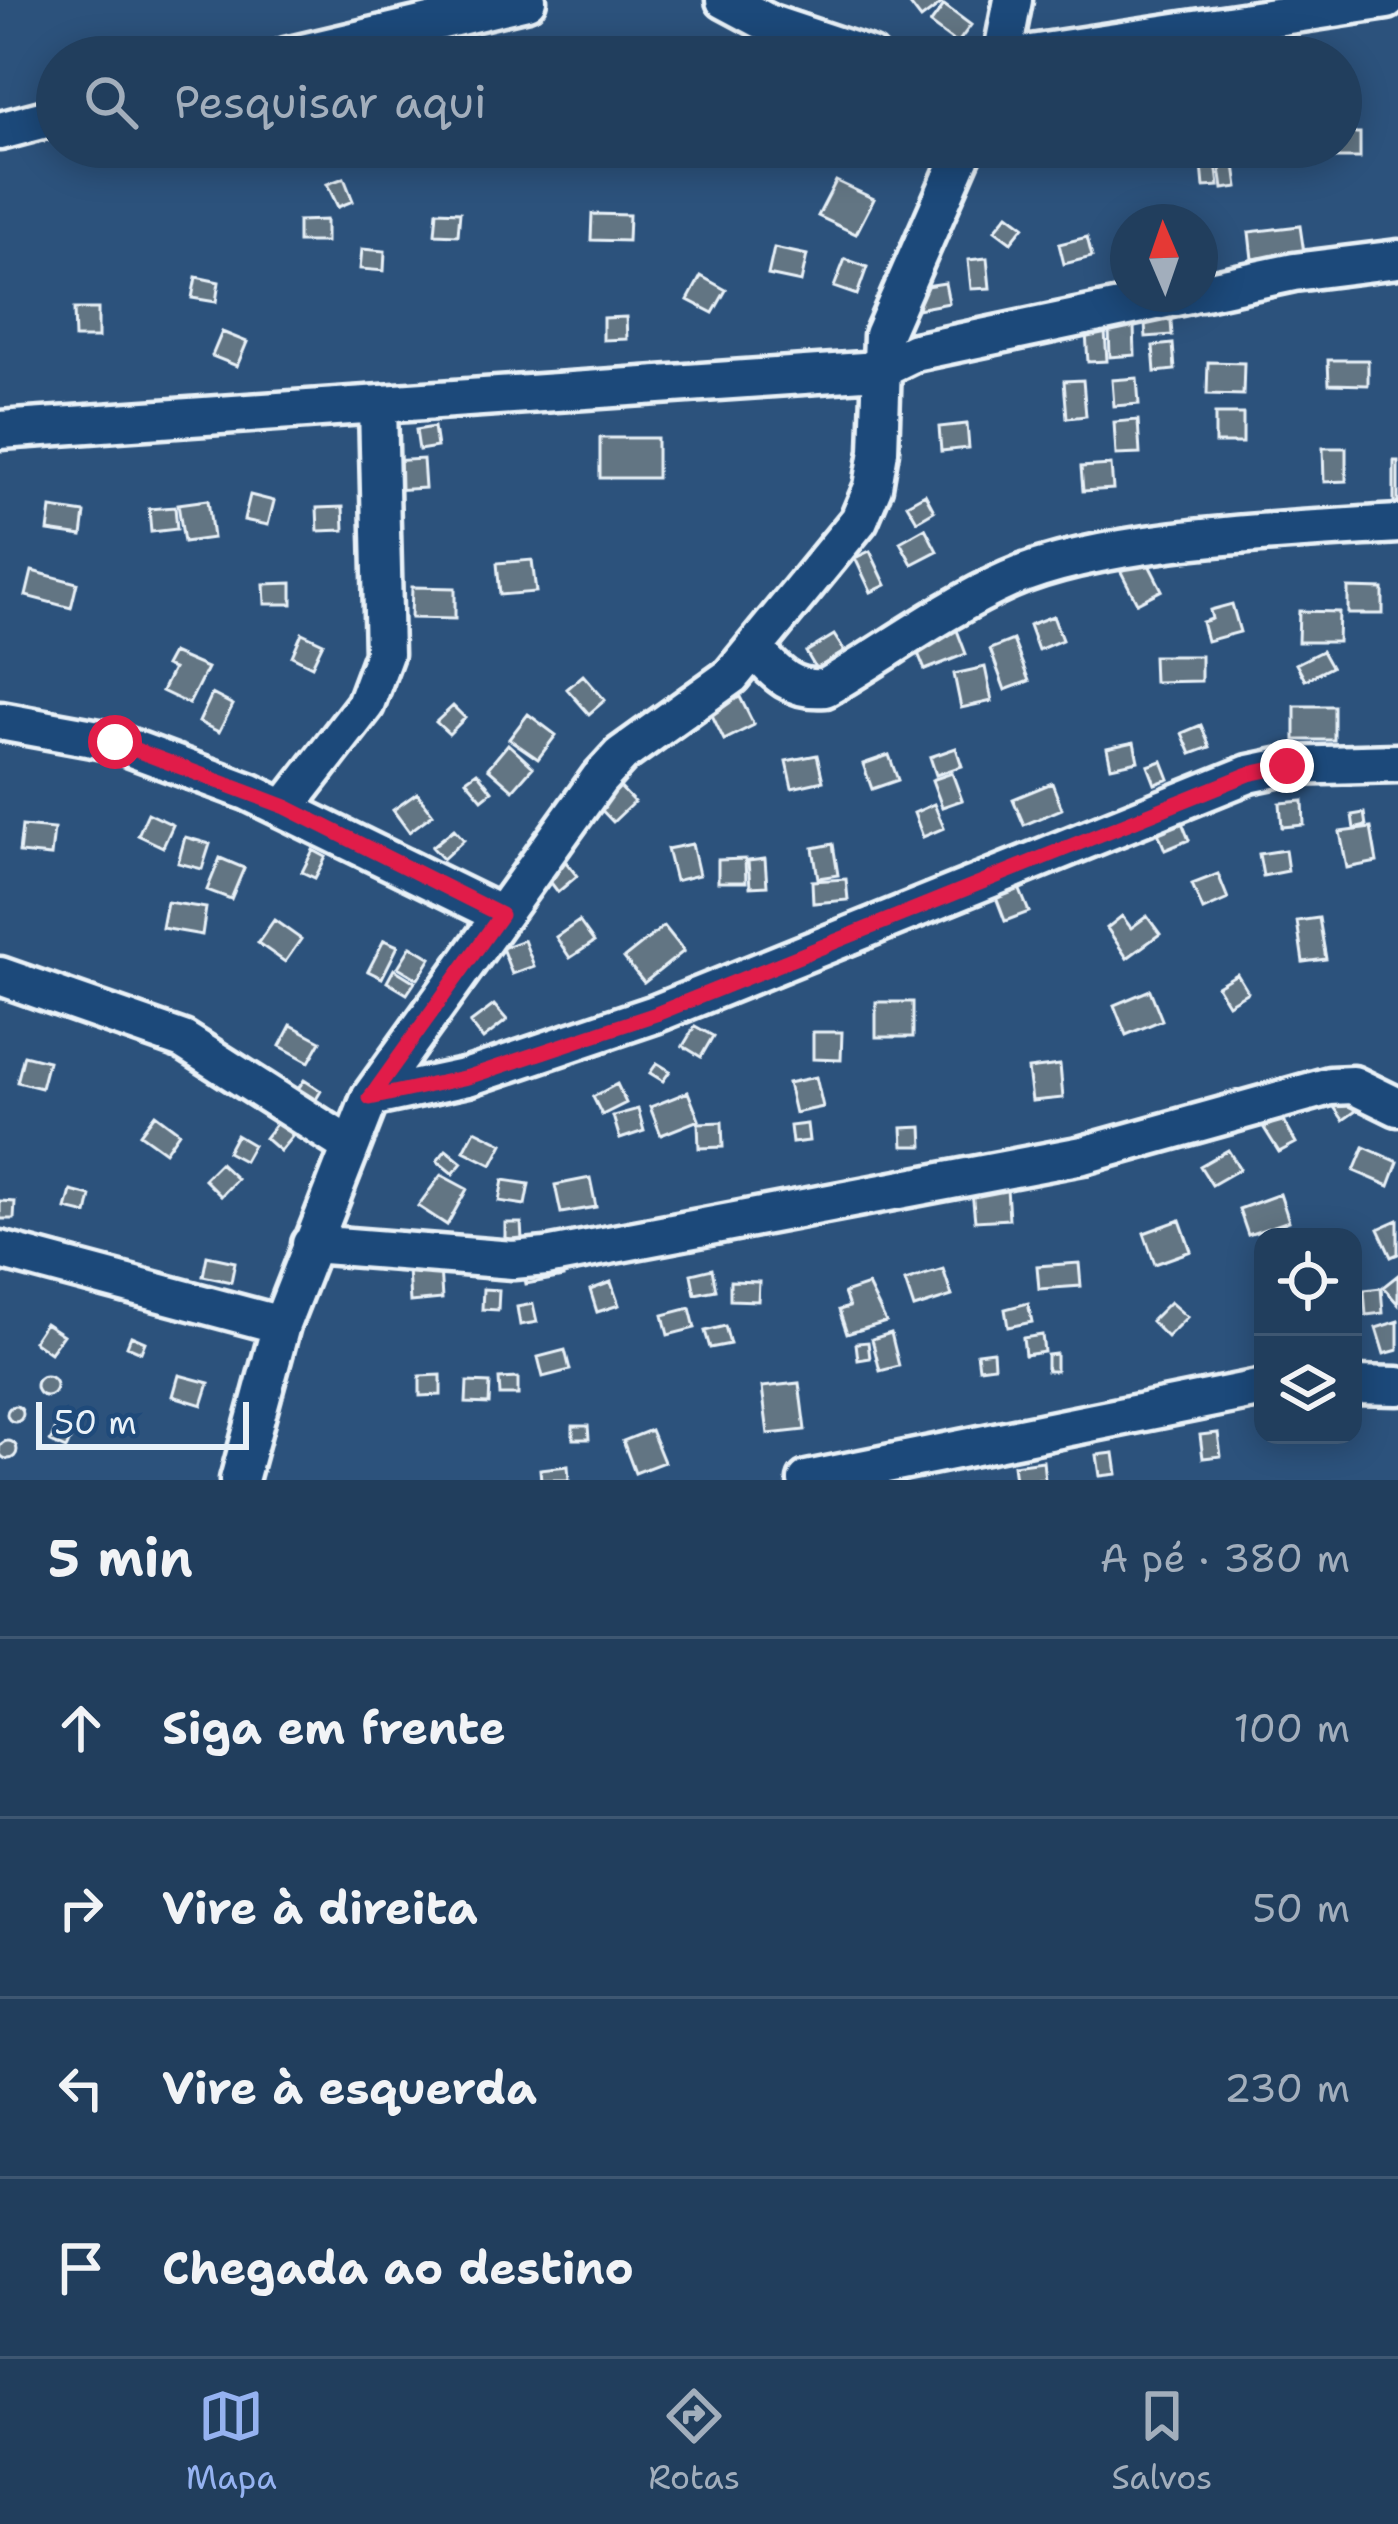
<!DOCTYPE html>
<html lang="pt">
<head>
<meta charset="utf-8">
<style>
	:root { --surface:#213e5d; --page:#2d4966; --text:#f1f3f6; --muted:#a2aebc; --line:#3e5772; --accent:#95b2f1 }
	body { margin:0; font-family:"Shantell Sans",sans-serif; background:var(--page); color:var(--text) }
	.controls { position:absolute; right:36px; bottom:36px; display:grid; overflow:hidden; border-radius:24px; box-shadow:0 6px 30px #0003 }
	.controls button { width:108px; height:108px; display:grid; place-items:center; padding:0; border:0; border-bottom:3px solid var(--line); background:var(--surface); color:var(--text); font:60px sans-serif }
	.compass { position:absolute; left:1110px; top:204px; width:108px; height:108px; border-radius:50%; background:var(--surface); box-shadow:0 6px 30px #0003; rotate:358deg }
	.scale { position:absolute; left:36px; bottom:30px; width:213px; box-sizing:border-box; padding-left:12px; border:6px solid #e8f1f8; border-top:0; font-size:33px; line-height:42px; white-space:nowrap; color:#e8f1f8; -webkit-text-stroke:9px #1f4a7a; paint-order:stroke }
	.stop { position:absolute; width:36px; height:36px; margin:-27px; border:9px solid #e11d48; border-radius:50%; background:#fff }
	.stop.end { background:#e11d48; border-color:#fff; box-shadow:0 3px 12px #0008 }
	.list { margin:0; padding:0; list-style:none }
	h2 { display:flex; justify-content:space-between; align-items:center; height:156px; margin:0; padding:0 48px; font-size:51px }
	h2 small { font-size:39px; font-weight:400; color:var(--muted) }
	.list li { display:grid; grid-template-columns:78px 1fr auto; gap:36px; align-items:center; box-sizing:border-box; height:180px; padding:0 48px; border-top:3px solid var(--line) }
	.list b { display:block; font-size:45px; white-space:nowrap }
	.list em { font-size:39px; font-style:normal; color:var(--muted) }
	.icon { flex:none; width:66px; height:66px; fill:none; stroke:currentColor; stroke-width:2; stroke-linecap:round; stroke-linejoin:round }
	.map { position:relative; flex:none; width:1398px; height:1480px; overflow:hidden }
	.search { position:absolute; background:var(--surface); box-shadow:0 6px 30px #0003; left:36px; right:36px; top:36px; height:132px; display:flex; align-items:center; gap:30px; box-sizing:border-box; padding:0 42px; border-radius:66px; color:var(--muted); font-size:45px }
	.sheet { height:876px; background:var(--surface) }
	nav { display:flex; justify-content:space-around; align-items:center; box-sizing:border-box; height:168px; border-top:3px solid var(--line); background:var(--surface); font-size:33px; color:var(--muted) }
	nav a { display:grid; justify-items:center; gap:6px }
	nav .on { color:var(--accent) }
	.map>svg:first-child { display:block }
	.building { fill:#627483; stroke:#e8f1f8; stroke-width:3 }
	.lines { fill:none; stroke-linecap:round; stroke-linejoin:round }
	.minor-casing { stroke:#e8f1f8; stroke-width:45 }
	.minor { stroke:#1f4a7a; stroke-width:36 }
	.route { stroke:#e11d48; stroke-width:15 }
</style>
</head>
<body>
<div class="map">
<svg width="1398" height="1480" viewBox="0 0 1398 1480">
	<rect width="100%" height="100%" fill="#2c527c"/>
	<filter id="ink" filterUnits="userSpaceOnUse"><feTurbulence type="fractalNoise" baseFrequency=".00833" numOctaves="2"/><feDisplacementMap in="SourceGraphic" scale="24" xChannelSelector="R" yChannelSelector="G"/><feConvolveMatrix kernelMatrix="1 2 1 2 8 2 1 2 1" color-interpolation-filters="sRGB"/></filter>
	<g filter="url(#ink)">
		<path class="building" d="M938 0 941 4 921 19 908 2Z
			M944 5 971 25 957 44 930 24Z
			M1341 133H1360V158H1328V147H1341Z
			M1216 163 1219 186 1204 187 1202 165Z
			M1235 165 1238 187 1223 189 1220 168Z
			M344 178 353 201 338 207 327 184Z
			M836 181 874 199 856 234 818 216Z
			M437 211 460 212 458 235 435 234Z
			M592 214 629 215 628 241 591 240Z
			M1008 214 1024 226 1011 242 995 230Z
			M326 220V242H298V221Z
			M1300 226 1304 253 1252 259 1249 232Z
			M1087 237 1092 257 1064 264 1059 244Z
			M774 248 807 255 801 282 768 275Z
			M362 249 385 251 384 271 360 269Z
			M987 258 990 288 971 289 968 260Z
			M845 259 867 267 857 295 834 287Z
			M701 276 726 290 713 313 688 300Z
			M196 277 219 282 216 302 192 298Z
			M945 283 949 303 917 309 913 288Z
			M74 309H98V338H75Z
			M1170 309 1172 335 1146 337 1144 311Z
			M626 317 627 339 603 340V318Z
			M1134 327 1135 355 1110 357 1109 329Z
			M222 332 247 342 237 366 212 356Z
			M1105 332 1107 361 1088 362 1086 333Z
			M1173 344 1175 370 1155 372 1153 346Z
			M1328 360H1368V385L1329 384Z
			M1208 362 1244 363 1243 395 1207 394Z
			M1137 378 1139 404 1114 406 1112 380Z
			M1083 380 1086 416 1067 418 1064 381Z
			M1215 414H1243V443H1215Z
			M1138 420 1140 454 1116 455 1114 422Z
			M967 424 969 448 941 451 939 427Z
			M434 427 437 447 419 450 416 430Z
			M600 438H657V478H600Z
			M1323 448H1346V481L1324 482Z
			M423 459 425 488 393 490 391 461Z
			M1394 461H1398V505H1394Z
			M1111 465 1113 489 1083 491 1081 467Z
			M925 494 934 511 917 521 907 504Z
			M250 495 274 501 268 525 244 520Z
			M208 500 213 538 184 542 178 504Z
			M175 507 177 529 151 532 149 509Z
			M343 507 344 530 318 531 317 508Z
			M51 508 85 513 82 536 48 531Z
			M925 528 937 551 912 564 900 542Z
			M870 551 886 585 871 592 855 558Z
			M1145 557 1162 590 1137 603 1120 570Z
			M532 560 536 592 500 595 497 563Z
			M32 571 77 583 71 608 26 596Z
			M292 583V604H265L264 584Z
			M412 587 455 588V619L411 618Z
			M1348 588 1383 589V614H1348Z
			M1232 604 1240 632 1207 641 1202 622 1212 619 1210 610Z
			M1299 611 1339 612 1338 642H1298Z
			M1053 616 1062 640 1038 650 1029 625Z
			M955 625 966 654 925 670 913 641Z
			M302 633 323 643 312 666 292 656Z
			M834 635 845 652 816 669 806 652Z
			M1013 640 1029 681 1005 690 990 649Z
			M1322 651 1331 667 1305 680 1296 664Z
			M172 653 207 668 189 704 162 691 173 669 165 666Z
			M1153 656H1201V681L1154 682Z
			M985 667 992 701 961 708 954 674Z
			M583 675 605 700 589 714 567 689Z
			M212 694 233 705 219 732 199 722Z
			M740 697 754 725 724 740 710 711Z
			M453 706 465 718 449 734 436 722Z
			M1295 706H1334V740H1295Z
			M528 714 556 735 538 759 509 739Z
			M1201 725 1210 747 1191 754 1182 733Z
			M1134 742 1138 761 1111 767 1107 748Z
			M508 744 533 767 513 790 488 768Z
			M956 748 962 766 936 775 930 757Z
			M817 755 823 781 792 788 786 761Z
			M889 755 898 780 872 789 863 764Z
			M1162 761 1169 779 1155 784 1148 766Z
			M477 772 492 791 482 799 466 780Z
			M952 773 962 800 942 807 932 780Z
			M616 783 634 802 613 822 595 803Z
			M1052 783 1062 809 1024 825 1013 799Z
			M417 793 433 814 409 832 393 810Z
			M1303 801 1304 825 1282 827 1280 803Z
			M934 804 944 828 923 837 914 813Z
			M148 813 173 825 163 847 138 835Z
			M1364 813 1366 826 1354 829 1352 815Z
			M1181 820 1189 840 1165 850 1157 830Z
			M22 826 54 829 51 856 19 853Z
			M1371 828 1377 862 1347 868 1340 832Z
			M454 829 464 840 443 859 432 847Z
			M185 837 210 844 202 869 178 863Z
			M692 844 699 875 675 881 667 849Z
			M833 844 838 875 818 878 813 848Z
			M313 850 326 857 315 878 302 872Z
			M1285 850 1288 871 1263 876 1259 854Z
			M558 852 577 876 558 892 539 867Z
			M220 858 244 868 231 899 207 890Z
			M745 859 746 882H718V860Z
			M765 859 767 886 750 887 748 861Z
			M1218 874 1228 899 1203 910 1192 884Z
			M846 879 848 900 813 903 812 881Z
			M1017 883 1029 912 1005 921 994 892Z
			M167 902 206 908 202 935 162 928Z
			M1122 916 1131 928 1147 916 1160 934 1127 958 1107 928Z
			M1319 918 1326 959 1303 962 1297 921Z
			M274 920 301 939 285 962 258 943Z
			M579 921 594 942 570 958 556 937Z
			M664 926 684 951 644 983 624 958Z
			M384 940 398 946 382 978 368 971Z
			M524 940 534 966 512 974 502 948Z
			M411 946 431 958 418 979 398 967Z
			M394 969 415 982 407 994 387 982Z
			M1237 974 1248 992 1228 1004 1217 986Z
			M1150 990 1162 1020 1126 1035 1114 1005Z
			M876 1002H913V1037H876Z
			M494 1005 507 1020 483 1039 470 1023Z
			M291 1025 321 1041 309 1062 280 1046Z
			M695 1026 713 1036 701 1057 683 1046Z
			M813 1032H842L841 1060 813 1059Z
			M24 1055 48 1061 41 1088 17 1082Z
			M657 1063 670 1071 663 1081 650 1073Z
			M1060 1065 1063 1098 1032 1101 1028 1069Z
			M816 1077 823 1107 795 1113 788 1083Z
			M304 1080 321 1091 312 1106 294 1095Z
			M617 1084 626 1103 602 1115 593 1097Z
			M688 1092 699 1120 661 1135 650 1107Z
			M1347 1093 1359 1109 1343 1120 1332 1104Z
			M638 1109 644 1131 620 1139 613 1116Z
			M155 1114 179 1132 165 1152 140 1134Z
			M1282 1118 1296 1143 1279 1152 1264 1128Z
			M279 1120 295 1133 280 1151 265 1138Z
			M722 1122 723 1147 699 1148 698 1123Z
			M807 1124 809 1141 792 1143 790 1126Z
			M922 1127 923 1146H903L902 1128Z
			M475 1130 503 1144 492 1165 464 1151Z
			M236 1135 253 1145 244 1161 227 1152Z
			M1364 1147 1398 1162 1389 1186 1354 1171Z
			M446 1150 462 1163 453 1174 437 1161Z
			M1228 1150 1240 1169 1212 1185 1200 1166Z
			M220 1163 237 1179 221 1196 204 1179Z
			M441 1175 467 1189 447 1225 418 1206Z
			M590 1178 596 1207 561 1213 555 1185Z
			M503 1180 529 1184 525 1205 499 1201Z
			M1007 1188 1009 1219 975 1221 972 1191Z
			M71 1191 91 1196 87 1214 66 1209Z
			M1280 1194 1289 1221 1248 1235 1239 1209Z
			M0 1201 15 1202 14 1219H0Z
			M1180 1220 1191 1251 1155 1264 1144 1233Z
			M1398 1220V1254L1391 1257 1378 1229Z
			M505 1223H521L522 1239 505 1240Z
			M207 1256 235 1262 231 1282 203 1276Z
			M560 1261 563 1277 526 1284 523 1268Z
			M1079 1263 1081 1286 1039 1289 1037 1266Z
			M440 1267 442 1299 410 1302 408 1269Z
			M712 1269 716 1290 695 1294 691 1274Z
			M943 1269 952 1296 914 1308 905 1281Z
			M1398 1275V1304L1383 1287Z
			M730 1281 759 1282 758 1301 730 1300Z
			M611 1282 619 1305 597 1312 590 1290Z
			M868 1285 886 1322 847 1334 839 1310 849 1307 844 1293Z
			M1381 1288 1383 1313 1366 1315 1364 1290Z
			M483 1289 499 1290 498 1310 482 1309Z
			M1170 1302 1187 1317 1167 1337 1151 1321Z
			M1028 1303 1032 1322 1008 1327 1005 1309Z
			M533 1304 537 1322 520 1325 517 1307Z
			M690 1308 695 1328 668 1335 663 1315Z
			M1398 1321V1350L1384 1354 1376 1328Z
			M45 1323 63 1335 50 1353 33 1341Z
			M725 1326 730 1344 710 1348 705 1331Z
			M891 1333 899 1366 880 1371 872 1339Z
			M1042 1335 1044 1352 1025 1355 1023 1338Z
			M131 1336 145 1342 141 1352 127 1346Z
			M868 1342 870 1358 858 1360 856 1343Z
			M565 1350 570 1370 543 1377 538 1357Z
			M993 1351 994 1366 979 1368 977 1353Z
			M1056 1354V1371H1047V1355Z
			M179 1375 209 1383 202 1405 173 1396Z
			M441 1375V1395L420 1396V1376Z
			M36 1386a10 10 0 1 1 20 0a10 10 0 1 1-20 0Z
			M518 1378V1395H500L499 1379Z
			M467 1382 490 1383 489 1404 466 1403Z
			M799 1383 805 1430 768 1434 762 1387Z
			M7 1414a8 8 0 1 1 16 0a8 8 0 1 1-16 0Z
			M58 1423 74 1431 66 1449 50 1442Z
			M573 1426H588L589 1439H573Z
			M651 1430 664 1462 635 1473 623 1441Z
			M1218 1433 1221 1456 1203 1458 1200 1435Z
			M-1 1450a9 9 0 1 1 18 0a9 9 0 1 1-18 0Z
			M1114 1453 1117 1474 1100 1476 1097 1455Z
			M1043 1461 1045 1480H1015L1013 1465Z
			M568 1466 569 1480H541L540 1469Z"/>
		<g class="lines">
			<defs>
				<path id="minor" d="M725 0 768 23 870 57
					M286 57 527 0
					M1002 57 1013 0
					M1011 57 1387 0
					M0 131 57 116
					M1200 292 1294 272 1398 259
					M0 430 878 370 915 352 1190 294
					M754 649C776 673 791 691 825 688 885 653 945 608 1008 580 1104 537 1290 531 1398 524
					M0 721 115 742 249 792 501 915
					M286 807 365 705 384 654 378 406
					M0 976 183 1040 348 1145
					M370 1098 468 1077 655 1014 1249 774 1287 766 1398 763
					M311 1244 513 1260 546 1257 1083 1155 1330 1086 1353 1085 1398 1107
					M0 1250 281 1325
					M1353 1385 1398 1386
					M239 1480 281 1325 370 1098 599 779 621 755 731 676 859 520 873 487 879 451 883 335 965 147
					M807 1480 1263 1388"/>
			</defs>
			<use href="#minor" class="minor-casing"/>
			<use href="#minor" class="minor"/>
		</g>
	</g>
	<g class="lines" filter="url(#ink)">
		<path class="route" d="M115 742 286 807 501 915 370 1098 468 1077 656 1014 1249 774 1287 766"/>
	</g>
</svg>
<div class="controls">
<button><svg class="icon" aria-label="locate" viewBox="0 0 24 24"><circle cx="12" cy="12" r="6"/><path d="M12 2v4M12 18v4M2 12h4M18 12h4"/></svg></button>
<button><svg class="icon" aria-label="layers" viewBox="0 0 24 24"><path d="M12 4l9 5-9 5-9-5zM3 14l9 5 9-5"/></svg></button>
</div>
<svg class="compass" viewBox="-18 -18 36 36"><path d="M0-13l5 13h-10z" fill="#e53935"/><path d="M0 13l5-13h-10z" fill="#a2aebc"/></svg>
<div class="scale">50 m</div>
<div class="stop" style="left:115px;top:742px"></div>
<div class="stop end" style="left:1287px;top:766px"></div>
<div class="search"><svg class="icon" aria-label="search" viewBox="0 0 24 24"><circle cx="10" cy="10" r="6"/><path d="M15 15l6 6"/></svg>Pesquisar aqui</div>
</div>
<section class="sheet">
<h2>5 min<small>A pé · 380 m</small></h2>
<ul class="list">
<li><svg class="icon" aria-label="ahead" viewBox="0 0 24 24"><path d="M12 20V5M6 11l6-6 6 6"/></svg><div><b>Siga em frente</b></div><em>100 m</em></li>
<li><svg class="icon" aria-label="right" viewBox="0 0 24 24"><path d="M7 20v-9h11M14 6l5 5-5 5"/></svg><div><b>Vire à direita</b></div><em>50 m</em></li>
<li><svg class="icon" aria-label="left" viewBox="0 0 24 24"><path d="M17 20v-9H6M10 6l-5 5 5 5"/></svg><div><b>Vire à esquerda</b></div><em>230 m</em></li>
<li><svg class="icon" aria-label="arrive" viewBox="0 0 24 24"><path d="M6 21V4h12l-3 4 3 4H6"/></svg><div><b>Chegada ao destino</b></div></li>
</ul>
</section>
<nav>
<a class="on"><svg class="icon" aria-label="map" viewBox="0 0 24 24"><path d="M3 6l6-2 6 2 6-2v14l-6 2-6-2-6 2zM9 4v14M15 6v14"/></svg>Mapa</a>
<a><svg class="icon" aria-label="directions" viewBox="0 0 24 24"><path d="M12 3l9 9-9 9-9-9zM9 14v-3h6M13 9l2 2-2 2"/></svg>Rotas</a>
<a><svg class="icon" aria-label="saved" viewBox="0 0 24 24"><path d="M7 4h10v16l-5-4-5 4z"/></svg>Salvos</a>
</nav>
</body>
</html>
